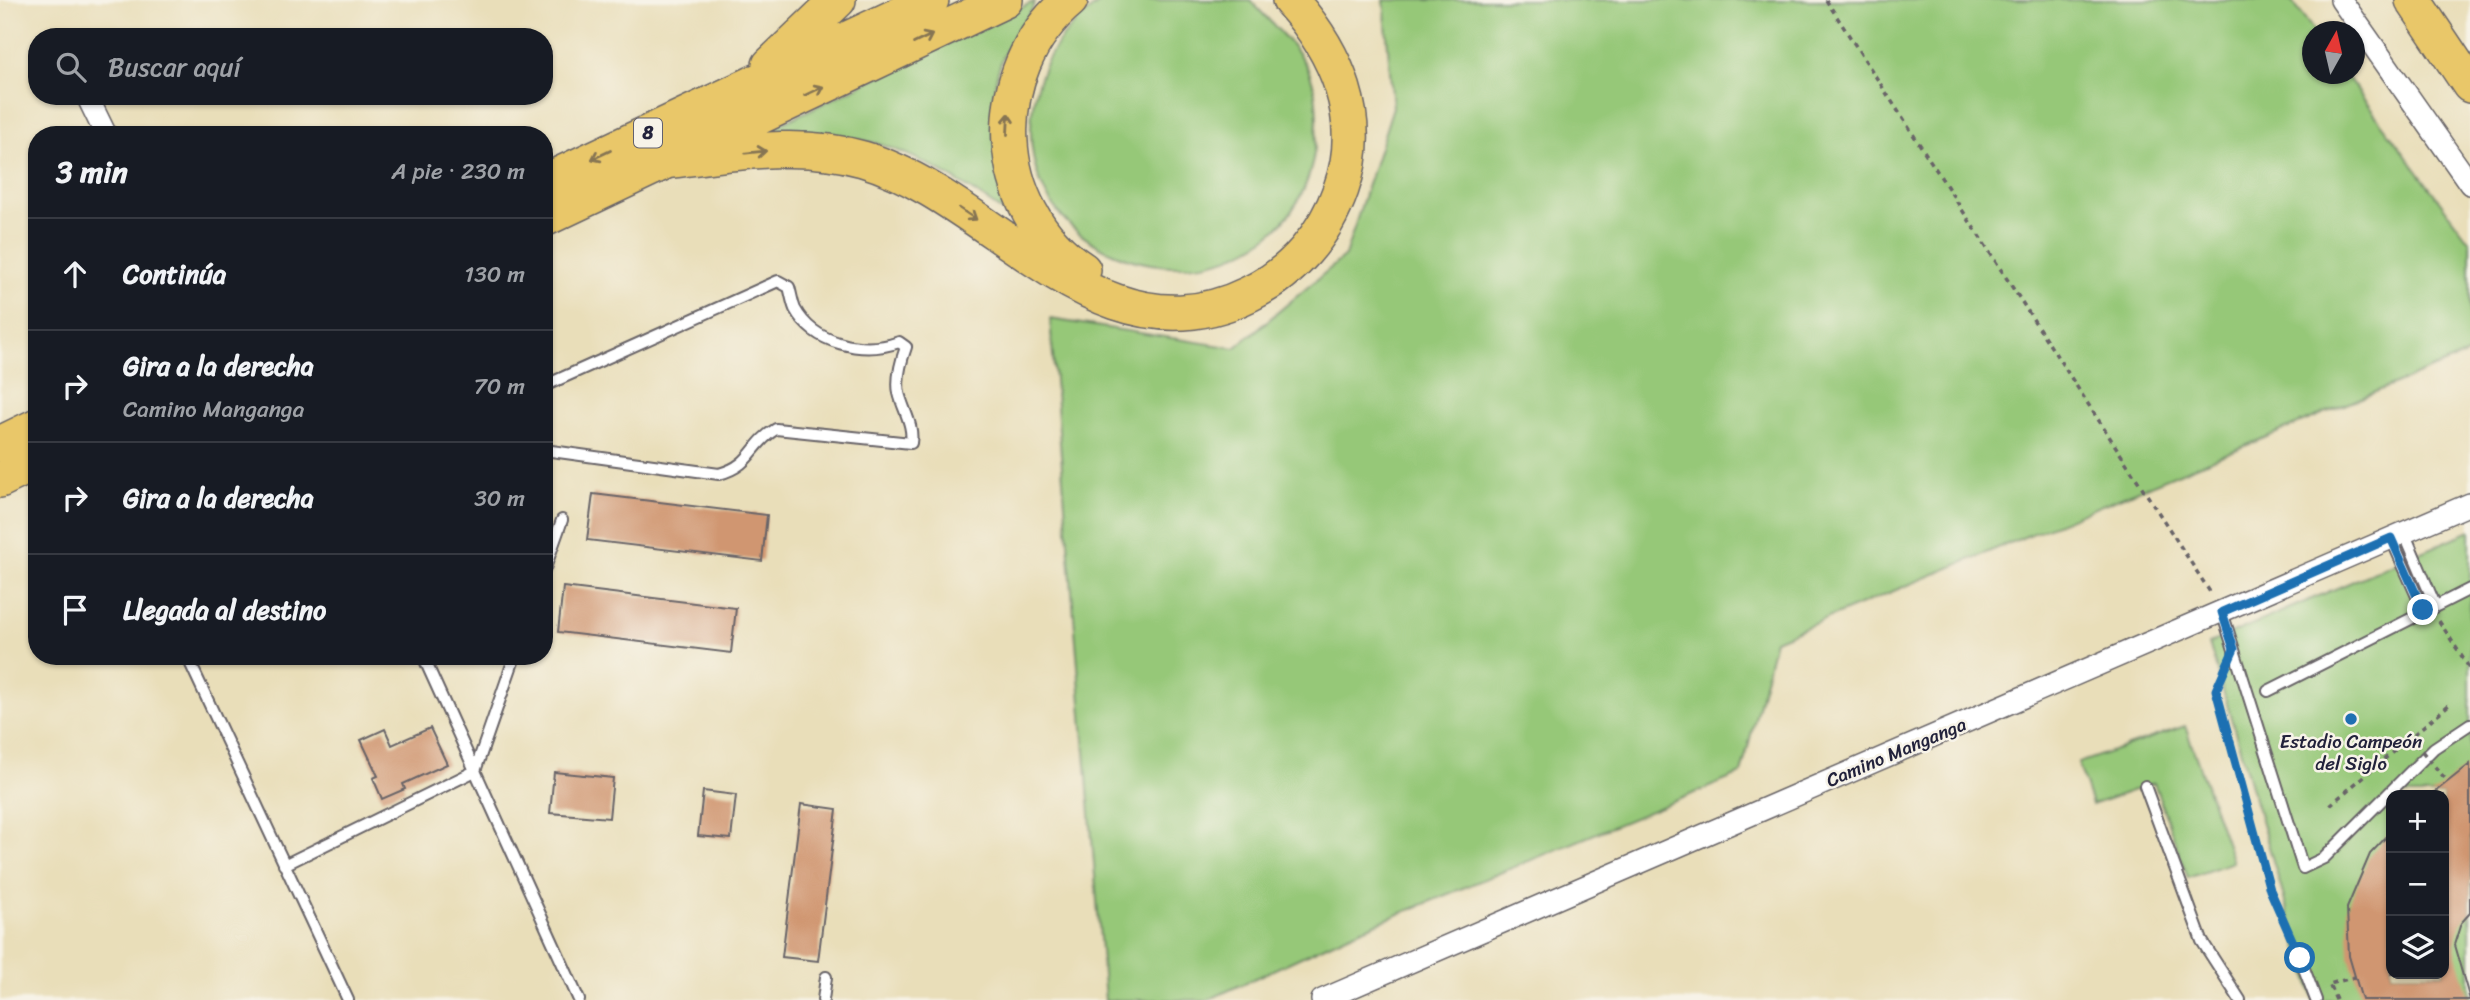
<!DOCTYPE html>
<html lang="es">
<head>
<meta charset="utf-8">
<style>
	:root { --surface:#171b24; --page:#242831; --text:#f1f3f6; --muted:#9ea1a6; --line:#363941 }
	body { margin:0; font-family:Sriracha,sans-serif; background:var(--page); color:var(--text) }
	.controls { position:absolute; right:21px; bottom:21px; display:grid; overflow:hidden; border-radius:14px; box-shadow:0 2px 5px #0004 }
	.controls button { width:63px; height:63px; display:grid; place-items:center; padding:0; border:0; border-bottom:2px solid var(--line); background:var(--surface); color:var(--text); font:35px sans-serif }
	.compass { position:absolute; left:2302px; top:21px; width:63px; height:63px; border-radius:50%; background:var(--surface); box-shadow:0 2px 5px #0004; rotate:8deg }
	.stop { position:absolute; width:21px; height:21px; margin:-16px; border:5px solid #1f6fb2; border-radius:50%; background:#fff }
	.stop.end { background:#1f6fb2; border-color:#fff; box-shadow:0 2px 7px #0008 }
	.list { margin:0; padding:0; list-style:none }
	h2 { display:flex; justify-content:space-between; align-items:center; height:91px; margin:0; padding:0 28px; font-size:30px }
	h2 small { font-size:23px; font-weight:400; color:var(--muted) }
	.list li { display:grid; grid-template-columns:46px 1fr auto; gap:21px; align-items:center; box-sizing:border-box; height:112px; padding:0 28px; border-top:2px solid var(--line) }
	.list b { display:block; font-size:26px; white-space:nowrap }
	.list p { margin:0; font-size:23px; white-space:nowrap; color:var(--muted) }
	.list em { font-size:23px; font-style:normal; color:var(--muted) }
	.icon { flex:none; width:38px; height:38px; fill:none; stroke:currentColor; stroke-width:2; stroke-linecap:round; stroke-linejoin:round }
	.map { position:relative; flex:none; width:2470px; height:1000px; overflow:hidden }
	.search { position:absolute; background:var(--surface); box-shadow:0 2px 5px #0004; left:28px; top:28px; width:525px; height:77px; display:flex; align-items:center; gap:18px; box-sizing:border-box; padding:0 24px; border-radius:28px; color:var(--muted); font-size:26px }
	.panel { position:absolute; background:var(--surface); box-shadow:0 2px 5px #0004; left:28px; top:126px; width:525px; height:539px; border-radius:28px }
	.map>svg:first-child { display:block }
	.green { fill:#96c878; stroke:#5c755a; stroke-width:2; fill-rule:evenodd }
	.building { fill:#d09671 }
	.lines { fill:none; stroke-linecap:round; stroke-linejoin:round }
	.service-casing { stroke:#686467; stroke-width:14 }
	.minor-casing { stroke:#686467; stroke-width:24 }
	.trunk-casing { stroke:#686467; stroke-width:38 }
	.path { stroke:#686467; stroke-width:3.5; stroke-dasharray:5 5; stroke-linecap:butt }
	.service { stroke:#fff; stroke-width:10 }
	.minor { stroke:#fff; stroke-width:21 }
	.trunk { stroke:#e9c769; stroke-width:35 }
	.path-bridge { stroke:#686467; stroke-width:3.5; stroke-dasharray:5 5; stroke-linecap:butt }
	.oneway { stroke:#867452 }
	.route { stroke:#1f6fb2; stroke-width:9 }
	.poi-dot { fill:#1f6fb2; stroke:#f7f3e8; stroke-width:2.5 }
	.labels { text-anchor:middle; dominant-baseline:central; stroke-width:5; stroke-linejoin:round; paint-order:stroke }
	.shield { fill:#f7f3e8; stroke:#62616f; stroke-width:2 }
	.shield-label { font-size:18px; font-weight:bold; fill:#22223b }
	.poi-label { font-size:19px; fill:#22223b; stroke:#f7f3e8 }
	.street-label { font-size:19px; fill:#22223b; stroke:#f7f3e8 }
</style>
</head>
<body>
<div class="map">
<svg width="2470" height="1000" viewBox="0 0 2470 1000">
	<rect width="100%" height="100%" fill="#f7f3e8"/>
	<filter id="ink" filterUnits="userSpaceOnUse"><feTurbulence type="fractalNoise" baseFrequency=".0143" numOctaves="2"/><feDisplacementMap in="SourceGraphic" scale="14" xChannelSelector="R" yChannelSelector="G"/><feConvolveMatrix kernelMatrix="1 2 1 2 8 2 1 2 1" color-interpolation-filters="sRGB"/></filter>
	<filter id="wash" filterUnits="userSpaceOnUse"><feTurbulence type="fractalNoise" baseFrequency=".00686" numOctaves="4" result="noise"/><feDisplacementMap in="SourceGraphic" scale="28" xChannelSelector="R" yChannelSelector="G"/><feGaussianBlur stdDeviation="1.57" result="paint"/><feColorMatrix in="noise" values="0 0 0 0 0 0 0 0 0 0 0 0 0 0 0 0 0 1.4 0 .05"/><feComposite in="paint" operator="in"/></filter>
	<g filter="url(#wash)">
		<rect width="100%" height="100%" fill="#e9deb9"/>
		<path class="green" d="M1104 0H1250C1267 19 1302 51 1310 74 1318 95 1318 125 1315 147 1294 321 1026 296 1031 126 1033 71 1058 30 1104 0Z
			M1384 0H2291L2314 31 2312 74H2345L2470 242V353L1775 640 1741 774 1353 933 1208 1000H1105L1050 319 1235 348 1345 256 1393 107Z
			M1035 1C1031 17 1018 28 1010 42 978 102 994 165 1019 223 973 190 905 142 847 138 821 136 793 138 767 138L768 130Z
			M2470 531V1000H2314L2209 643ZM2391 795H2444V974H2391Z
			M2185 726 2233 862 2188 878 2154 783 2092 805 2078 763Z"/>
		<g id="blocks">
			<path class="building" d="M593 494 767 515 762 561 587 540Z
				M563 587 736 608 731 653 558 632Z
				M430 728 447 764 403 784 405 789 382 799 373 778 378 776 361 740 385 729 392 745Z
				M2470 764V913L2461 923 2454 945 2470 1000H2362L2349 956 2347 908 2370 854 2391 832V974H2444V795H2431Z
				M554 772 613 778 609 818 550 813Z
				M703 791 736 795 731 839 698 836Z
				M801 804 837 809 818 961 782 957Z"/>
		</g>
	</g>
	<g filter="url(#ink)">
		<use href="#blocks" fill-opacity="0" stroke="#686467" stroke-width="2"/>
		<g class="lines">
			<defs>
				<path id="service" d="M544 386 778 281 789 287C791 293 792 302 795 309 814 344 863 355 899 342L906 347C901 361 896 378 899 393 903 410 914 425 911 443L776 429C750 444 753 465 719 474L544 450
					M2404 532 2435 605
					M2391 538 2423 610
					M544 571 562 520
					M2222 612 2303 868 2324 858 2434 748 2470 724
					M187 656 348 1000
					M423 656 579 1000
					M2268 691 2470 589
					M2145 786 2202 941 2240 1000
					M284 865 475 771 515 656
					M2300 958 2316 1000
					M823 1000 826 977"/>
				<path id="minor" d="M2341 0 2470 184
					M87 96 106 135
					M1322 1000 2470 504"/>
				<path id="trunk" d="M1070 0C985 71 990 209 1083 270
					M2413 0 2470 85
					M770 65 838 0
					M663 161C729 154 798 140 863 159 994 197 1100 368 1249 294 1293 273 1325 235 1341 189 1366 119 1337 52 1290 0
					M544 182 931 0
					M544 219 1005 0
					M0 444 37 426
					M0 480 37 462"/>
			</defs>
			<use href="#service" class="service-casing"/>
			<use href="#minor" class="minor-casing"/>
			<use href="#trunk" class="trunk-casing"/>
			<path class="path" d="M1826 0 2212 595
				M2439 621 2470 669
				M2225 670 2216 690 2269 890 2295 946
				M2330 805 2451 703
				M2336 1000 2329 984 2355 977"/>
			<use href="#service" class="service"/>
			<use href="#minor" class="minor"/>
			<use href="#trunk" class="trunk"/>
			<path class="path-bridge" d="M2409 736 2448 782"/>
		</g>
		<defs><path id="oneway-shaft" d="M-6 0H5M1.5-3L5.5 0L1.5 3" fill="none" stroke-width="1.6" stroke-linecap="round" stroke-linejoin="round" transform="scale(1.75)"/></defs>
		<g class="oneway">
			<use href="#oneway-shaft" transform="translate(923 39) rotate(-26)"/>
			<use href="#oneway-shaft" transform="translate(814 91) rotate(-25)"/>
			<use href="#oneway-shaft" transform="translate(1008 124) rotate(-87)"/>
			<use href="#oneway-shaft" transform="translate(756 152) rotate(-6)"/>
			<use href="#oneway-shaft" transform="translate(601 155) rotate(155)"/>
			<use href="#oneway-shaft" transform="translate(968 214) rotate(34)"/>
		</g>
	</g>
	<g class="lines" filter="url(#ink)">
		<path class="route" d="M2300 958 2270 890 2216 690 2234 649 2222 612 2391 538 2423 610"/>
	</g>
	<circle class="poi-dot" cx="2351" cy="719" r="7"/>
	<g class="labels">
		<rect class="shield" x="634" y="118.5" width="28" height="29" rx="5"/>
		<g class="shield-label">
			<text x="648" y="133">8</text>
		</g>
		<g class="poi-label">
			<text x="2351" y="741">Estadio Campeón<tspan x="2351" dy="22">del Siglo</tspan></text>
		</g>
		<g class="street-label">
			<text transform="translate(1896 752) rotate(-23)">Camino Manganga</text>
		</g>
	</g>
</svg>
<div class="controls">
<button>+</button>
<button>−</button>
<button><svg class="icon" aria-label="layers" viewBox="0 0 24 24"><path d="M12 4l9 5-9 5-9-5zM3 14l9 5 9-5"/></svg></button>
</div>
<svg class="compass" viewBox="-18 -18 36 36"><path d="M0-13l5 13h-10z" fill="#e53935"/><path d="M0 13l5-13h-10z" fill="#9ea1a6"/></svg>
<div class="stop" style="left:2300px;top:958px"></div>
<div class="stop end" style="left:2423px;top:610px"></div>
<div class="search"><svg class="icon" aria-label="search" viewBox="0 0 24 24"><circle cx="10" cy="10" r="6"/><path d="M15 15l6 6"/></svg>Buscar aquí</div>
<section class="panel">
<h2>3 min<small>A pie · 230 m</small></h2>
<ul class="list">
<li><svg class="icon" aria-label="ahead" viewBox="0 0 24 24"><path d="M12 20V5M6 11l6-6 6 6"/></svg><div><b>Continúa</b></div><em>130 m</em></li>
<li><svg class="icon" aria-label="right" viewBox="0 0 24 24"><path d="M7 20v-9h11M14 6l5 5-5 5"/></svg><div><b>Gira a la derecha</b><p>Camino Manganga</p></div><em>70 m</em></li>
<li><svg class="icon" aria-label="right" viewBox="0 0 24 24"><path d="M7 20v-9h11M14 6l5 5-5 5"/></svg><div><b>Gira a la derecha</b></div><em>30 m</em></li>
<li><svg class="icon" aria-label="arrive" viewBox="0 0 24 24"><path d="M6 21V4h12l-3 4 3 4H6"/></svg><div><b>Llegada al destino</b></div></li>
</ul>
</section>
</div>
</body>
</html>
